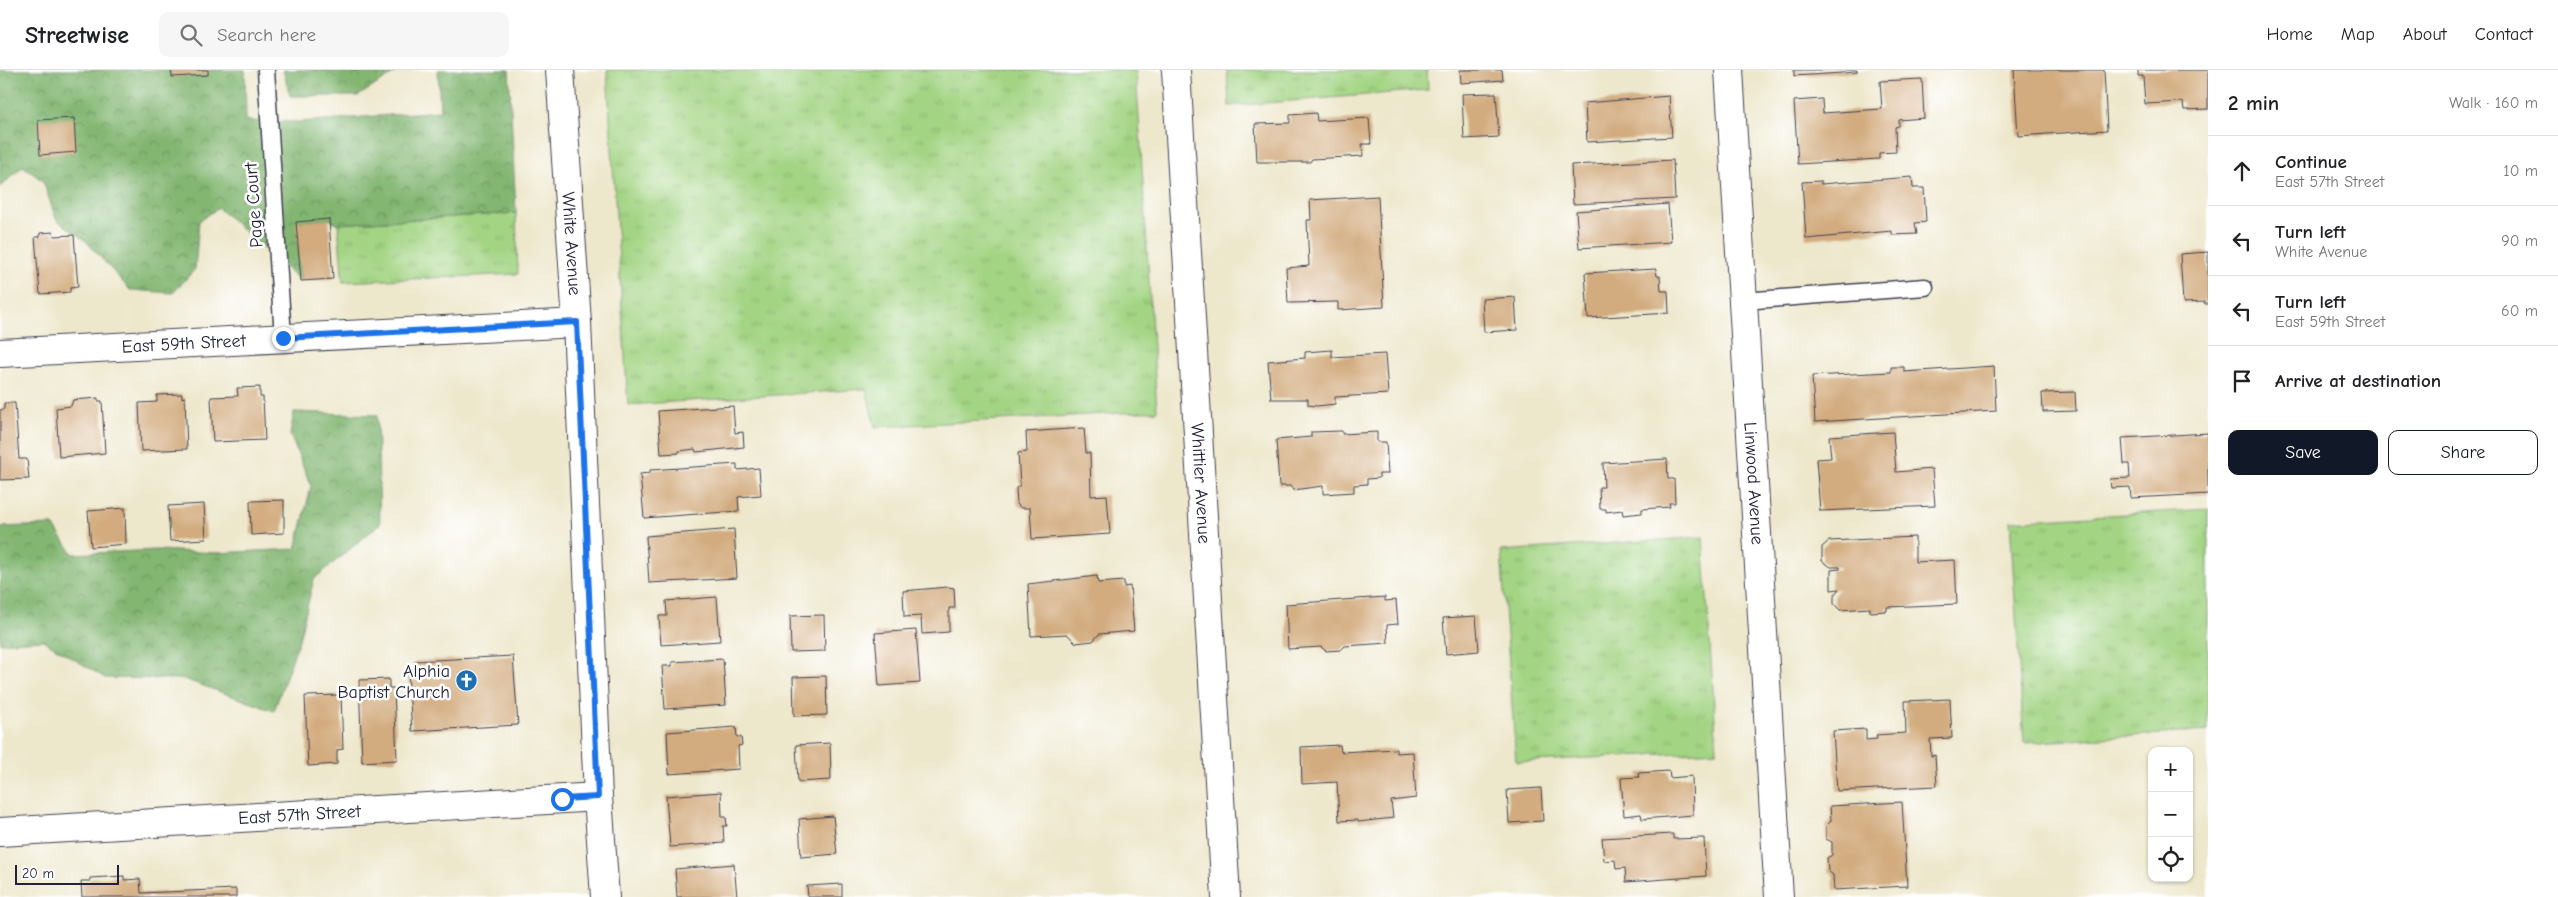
<!DOCTYPE html>
<html lang="en">
<head>
<meta charset="utf-8">
<style>
	:root { --surface:#fff; --page:#f6f6f6; --text:#202124; --muted:#757577; --line:#e0e0e0; --accent:#111827 }
	body { margin:0; font-family:"Comic Neue",sans-serif; background:var(--page); color:var(--text) }
	.controls { position:absolute; right:15px; bottom:15px; display:grid; overflow:hidden; border-radius:10px; box-shadow:0 1px 4px #0004 }
	.controls button { width:45px; height:45px; display:grid; place-items:center; padding:0; border:0; border-bottom:1px solid var(--line); background:var(--surface); color:var(--text); font:25px sans-serif }
	.scale { position:absolute; left:15px; bottom:12px; width:104px; box-sizing:border-box; padding-left:5px; border:2px solid #22223b; border-top:0; font-size:14px; line-height:18px; white-space:nowrap; color:#22223b; -webkit-text-stroke:4px #fff; paint-order:stroke }
	.stop { position:absolute; width:15px; height:15px; margin:-11px; border:4px solid #1a73e8; border-radius:50%; background:#fff }
	.stop.end { background:#1a73e8; border-color:#fff; box-shadow:0 1px 5px #0008 }
	.list { margin:0; padding:0; list-style:none }
	h2 { display:flex; justify-content:space-between; align-items:center; height:65px; margin:0; padding:0 20px; font-size:21px }
	h2 small { font-size:16px; font-weight:400; color:var(--muted) }
	.list li { display:grid; grid-template-columns:32px 1fr auto; gap:15px; align-items:center; box-sizing:border-box; height:70px; padding:0 20px; border-top:1px solid var(--line) }
	.list b { display:block; font-size:19px; white-space:nowrap }
	.list p { margin:0; font-size:16px; white-space:nowrap; color:var(--muted) }
	.list em { font-size:16px; font-style:normal; color:var(--muted) }
	.actions { display:flex; gap:10px; padding:15px 20px }
	.actions a { flex:1; padding:11px 0; border:1px solid var(--accent); border-radius:10px; text-align:center; font-size:18px; color:var(--accent) }
	.actions .main { background:var(--accent); color:#fff }
	.icon { flex:none; width:28px; height:28px; fill:none; stroke:currentColor; stroke-width:2; stroke-linecap:round; stroke-linejoin:round }
	.map { position:relative; flex:none; width:2208px; height:827px; overflow:hidden }
	header { display:flex; align-items:center; gap:30px; box-sizing:border-box; height:70px; padding:0 25px; background:var(--surface); border-bottom:1px solid var(--line) }
	header strong { font-size:24px }
	nav { display:flex; gap:28px; margin-inline-start:auto; font-size:18px }
	.search { width:350px; height:45px; background:var(--page); display:flex; align-items:center; gap:12px; box-sizing:border-box; padding:0 18px; border-radius:10px; color:var(--muted); font-size:19px }
	main { display:flex }
	aside { flex:1; background:var(--surface) }
	.map>svg:first-child { display:block }
	.grass { fill:url(#grass-tufts); stroke:#627b5f }
	.forest { fill:url(#forest-crowns); stroke:#526c56 }
	.building { fill:#d2ab7e }
	.lines { fill:none; stroke-linecap:round; stroke-linejoin:round }
	.service-casing { stroke:#404051; stroke-width:19 }
	.minor-casing { stroke:#404051; stroke-width:30 }
	.service { stroke:#fff; stroke-width:16 }
	.minor { stroke:#fff; stroke-width:28 }
	.route { stroke:#1a73e8; stroke-width:6 }
	.labels { text-anchor:middle; dominant-baseline:central; stroke-width:5; stroke-linejoin:round; paint-order:stroke }
	.street-label { font-size:18px; fill:#22223b; stroke:#fff }
	.poi-label { font-size:18px; fill:#22223b; stroke:#fff; text-anchor:end }
</style>
</head>
<body>
<header>
<strong>Streetwise</strong>
<div class="search"><svg class="icon" aria-label="search" viewBox="0 0 24 24"><circle cx="10" cy="10" r="6"/><path d="M15 15l6 6"/></svg>Search here</div>
<nav><a>Home</a><a>Map</a><a>About</a><a>Contact</a></nav>
</header>
<main>
<div class="map">
<svg width="2208" height="827" viewBox="0 0 2208 827">
	<defs>
		<pattern id="grass-tufts" width="24" height="20" patternUnits="userSpaceOnUse" patternTransform="scale(1.25)"><rect width="24" height="20" fill="#a3d483"/><path d="M3 7l-1-3M5 7V3M7 7l1-3M15 17l-1-3M17 17v-4M19 17l1-3" fill="none" stroke="#8cb672"/></pattern>
		<pattern id="forest-crowns" width="20" height="18" patternUnits="userSpaceOnUse" patternTransform="scale(1.25)"><rect width="20" height="18" fill="#82b671"/><path d="M2 6a3 3 0 1 1 6 0M12 15a3 3 0 1 1 6 0" fill="none" stroke="#6a945e"/></pattern>
	</defs>
	<rect width="100%" height="100%" fill="#fff"/>
	<filter id="ink" filterUnits="userSpaceOnUse"><feTurbulence type="fractalNoise" baseFrequency=".02" numOctaves="2"/><feDisplacementMap in="SourceGraphic" scale="10" xChannelSelector="R" yChannelSelector="G"/><feConvolveMatrix kernelMatrix="1 2 1 2 8 2 1 2 1" color-interpolation-filters="sRGB"/></filter>
	<filter id="wash" filterUnits="userSpaceOnUse"><feTurbulence type="fractalNoise" baseFrequency=".0096" numOctaves="4" result="noise"/><feDisplacementMap in="SourceGraphic" scale="20" xChannelSelector="R" yChannelSelector="G"/><feGaussianBlur stdDeviation="1.12" result="paint"/><feColorMatrix in="noise" values="0 0 0 0 0 0 0 0 0 0 0 0 0 0 0 0 0 1.4 0 .05"/><feComposite in="paint" operator="in"/></filter>
	<g filter="url(#wash)">
		<rect width="100%" height="100%" fill="#ede7cb"/>
		<path class="grass" d="M607 0H1136L1157 341 875 357 866 319 628 335Z
			M1227 0H1427L1428 20 1229 36Z
			M516 143 518 204 343 212 338 154Z
			M2208 439V661L2024 673 2010 451Z
			M1703 467 1717 681 1516 692 1501 481Z"/>
		<path class="forest" d="M0 0H245L246 51 299 52 440 41 438 0H509L516 143 338 154 329 149 297 152 301 211 218 138 199 151 195 199 173 223 130 220 86 171 56 149 43 111 23 96 0 117Z
			M283 0H397L398 1 358 26H290Z
			M294 342 377 345 380 454 314 509 299 570 274 641 184 609 105 608 43 570 0 573V457L53 455 73 484 157 480 217 483 296 479 311 416 290 365Z"/>
		<g id="blocks">
			<path class="building" d="M171 0H208V5L172 7Z
				M1460 0H1502L1503 10 1461 13Z
				M1794 0H1857V2L1794 6Z
				M2014 0H2104L2107 60 2018 66Z
				M2138 0H2208V39L2184 40 2183 32 2145 34 2143 6H2138Z
				M1922 9 1924 48 1899 50V56L1895 57 1896 82 1879 83V89L1798 94 1794 31 1822 29 1823 43 1882 39 1880 11Z
				M1496 23 1499 67 1464 69 1462 24Z
				M1669 26 1672 67 1587 72 1585 33Z
				M1316 43 1317 51 1369 48 1371 74H1362L1363 86 1312 89 1310 92H1257L1255 54 1290 53V45Z
				M74 48 76 82 40 85 38 50Z
				M1673 90 1675 129 1573 134 1571 95Z
				M1912 107 1913 118H1924L1926 152 1915 153 1917 164 1892 165V161L1806 169 1802 112 1821 111V114Z
				M1378 126 1384 237 1338 240V232L1288 233 1286 198 1309 196 1307 150H1311L1310 130Z
				M1668 134 1671 172 1579 178 1576 141Z
				M329 149 333 209 301 211 296 152Z
				M53 162 54 166 74 165 78 217 70 218V222L40 224 35 167H40V163Z
				M2208 182V234H2205V232L2183 233 2180 184Z
				M1656 199 1657 206H1660L1661 221H1668L1669 243 1588 248 1585 203Z
				M1515 227 1517 260 1484 262 1482 229Z
				M1332 280V287L1385 284 1388 324 1335 327V334L1317 336 1308 335V329H1271L1268 291 1305 288V282Z
				M1994 296 1996 341 1815 352 1812 306 1891 302V297H1904V302Z
				M260 317V327H263L265 370 213 372 211 327 238 326 237 318Z
				M2075 322 2076 341 2043 342 2042 323Z
				M182 324V328L185 327 187 379 141 381 139 333 157 332V325Z
				M98 328V331H102L105 383 59 387 56 338 71 336 73 330Z
				M4 333H15L19 389H27L29 409 0 410V340L4 339Z
				M733 336 735 363 743 362 744 377 696 382 695 379 679 381V383L661 384 658 341Z
				M1084 358 1086 383H1090L1091 426 1107 425 1110 464 1032 469 1030 438H1021L1017 434 1016 418 1020 415 1018 383 1027 382 1026 362Z
				M1342 361V364L1377 362V372H1386L1388 404H1379V408L1367 409V414L1354 415V422L1323 424V416L1293 420 1290 416H1279L1276 370 1311 367V362Z
				M1893 362 1896 402 1932 399 1935 436 1820 441 1816 389 1831 388 1829 366Z
				M2208 363V424L2131 428 2130 417 2111 418 2110 409 2130 408 2129 394H2124L2122 368Z
				M1667 389 1668 409H1674L1675 433H1669L1670 437 1642 439V443L1623 445 1622 440 1606 442V439H1600L1599 417H1604L1603 393Z
				M737 394V400L759 398 761 425 738 427 739 441 644 448 640 404 650 403V400Z
				M284 430V463L251 465 250 431Z
				M204 434 206 469 170 471 168 436Z
				M125 438 126 474 91 477 88 441Z
				M734 459 737 508 649 513 646 466Z
				M1915 467V492L1955 490 1957 534 1887 537V541L1870 542V538L1840 540 1834 534V525L1839 519 1831 520V500L1840 499V497H1831L1822 491V477L1829 471Z
				M1097 506 1098 513 1124 511V517L1130 516 1134 561 1099 564 1093 571 1076 573 1067 564 1031 566 1028 514Z
				M948 517 954 518 955 538H949V562L922 564 921 546 904 547 903 521Z
				M717 527 720 571 661 575 659 546H667L666 531Z
				M1385 527V531L1396 530 1398 554 1387 555 1388 573 1345 576 1341 580 1326 581 1321 577 1288 579 1286 534Z
				M824 545 825 581 791 582 790 546Z
				M1476 546 1479 581 1446 584 1443 548Z
				M916 560 920 613 879 616 875 563Z
				M513 586 518 655 412 661 408 603H415V591Z
				M723 589 726 635 665 639 662 596H672V592Z
				M826 606 827 645 794 646 793 607Z
				M389 609V618H394L397 690 362 692 359 610Z
				M341 625 343 679 337 680V694L308 696 305 626Z
				M1950 629 1952 668 1930 669 1931 686 1935 685 1937 716 1837 721 1833 661 1866 659V670L1877 669 1876 665 1906 663 1905 631Z
				M736 657 737 667H741L742 675 738 676 739 699 669 704 667 662Z
				M830 673 831 710 798 712 796 675Z
				M1340 675 1341 682 1396 679V683L1413 682 1416 728 1391 731 1393 748 1358 752V750L1339 751 1337 712 1302 714 1301 677Z
				M1669 701 1670 708 1692 706 1693 745 1642 749 1641 744 1624 746 1621 708 1639 707 1638 703Z
				M1541 718 1543 751 1509 753 1507 720Z
				M721 722 722 747H726L727 756H723L724 773 670 777 666 726Z
				M1902 732 1907 816 1834 820 1833 805 1828 801 1827 788 1832 785V772L1826 769V756L1831 751 1830 736Z
				M833 746 837 784 801 787 799 749Z
				M1673 764V769L1704 768 1706 806 1626 812 1625 798 1616 799 1615 790 1604 791 1602 768Z
				M734 794 737 827H677L675 799Z
				M124 806V810L140 809 141 823 236 819V827H82L81 811H90V808Z
				M842 814V827H808L807 816Z"/>
		</g>
	</g>
	<g filter="url(#ink)">
		<use href="#blocks" fill-opacity="0" stroke="#404051" stroke-width="1"/>
		<g class="lines">
			<defs>
				<path id="service" d="M266 0 283 268
					M1743 231 1925 217"/>
				<g id="minor">
					<path id="s1" d="M560 0 577 253 598 727 605 827"/>
					<path id="s2" d="M1176 0 1226 827"/>
					<path id="s3" d="M1729 0 1779 827"/>
					<path id="s4" d="M0 283 577 253"/>
					<path id="s5" d="M0 762 598 727"/>
				</g>
			</defs>
			<use href="#service" class="service-casing"/>
			<use href="#minor" class="minor-casing"/>
			<use href="#service" class="service"/>
			<use href="#minor" class="minor"/>
		</g>
	</g>
	<g class="lines" filter="url(#ink)">
		<path class="route" d="M283 268 577 252 598 727 562 729"/>
	</g>
	<defs>
		<symbol id="church-disc" viewBox="-11 -11 22 22"><circle r="9.5" fill="#1f6fb2" stroke="#fff"/><path d="M-1.2-6h2.4v3.5h3.3v2.4h-3.3V6h-2.4V-.1h-3.3v-2.4h3.3Z" fill="#fff"/></symbol>
	</defs>
	<g fill-rule="evenodd">
		<use href="#church-disc" x="454" y="598" width="25" height="25"/>
	</g>
	<g class="labels">
		<g class="street-label">
			<text transform="translate(254 135) rotate(-94)">Page Court</text>
			<text stroke="none"><textPath href="#s1" startOffset="174">White Avenue</textPath></text>
			<text stroke="none"><textPath href="#s4" startOffset="184">East 59th Street</textPath></text>
			<text stroke="none"><textPath href="#s3" startOffset="414">Linwood Avenue</textPath></text>
			<text stroke="none"><textPath href="#s2" startOffset="414">Whittier Avenue</textPath></text>
			<text stroke="none"><textPath href="#s5" startOffset="300">East 57th Street</textPath></text>
		</g>
		<g class="poi-label">
			<text x="450" y="601">Alphia<tspan x="450" dy="21">Baptist Church</tspan></text>
		</g>
	</g>
</svg>
<div class="controls">
<button>+</button>
<button>−</button>
<button><svg class="icon" aria-label="locate" viewBox="0 0 24 24"><circle cx="12" cy="12" r="6"/><path d="M12 2v4M12 18v4M2 12h4M18 12h4"/></svg></button>
</div>
<div class="scale">20 m</div>
<div class="stop" style="left:562px;top:729px"></div>
<div class="stop end" style="left:283px;top:268px"></div>
</div>
<aside>
<h2>2 min<small>Walk · 160 m</small></h2>
<ul class="list">
<li><svg class="icon" aria-label="ahead" viewBox="0 0 24 24"><path d="M12 20V5M6 11l6-6 6 6"/></svg><div><b>Continue</b><p>East 57th Street</p></div><em>10 m</em></li>
<li><svg class="icon" aria-label="left" viewBox="0 0 24 24"><path d="M17 20v-9H6M10 6l-5 5 5 5"/></svg><div><b>Turn left</b><p>White Avenue</p></div><em>90 m</em></li>
<li><svg class="icon" aria-label="left" viewBox="0 0 24 24"><path d="M17 20v-9H6M10 6l-5 5 5 5"/></svg><div><b>Turn left</b><p>East 59th Street</p></div><em>60 m</em></li>
<li><svg class="icon" aria-label="arrive" viewBox="0 0 24 24"><path d="M6 21V4h12l-3 4 3 4H6"/></svg><div><b>Arrive at destination</b></div></li>
</ul>
<div class="actions"><a class="main">Save</a><a>Share</a></div>
</aside>
</main>
</body>
</html>
